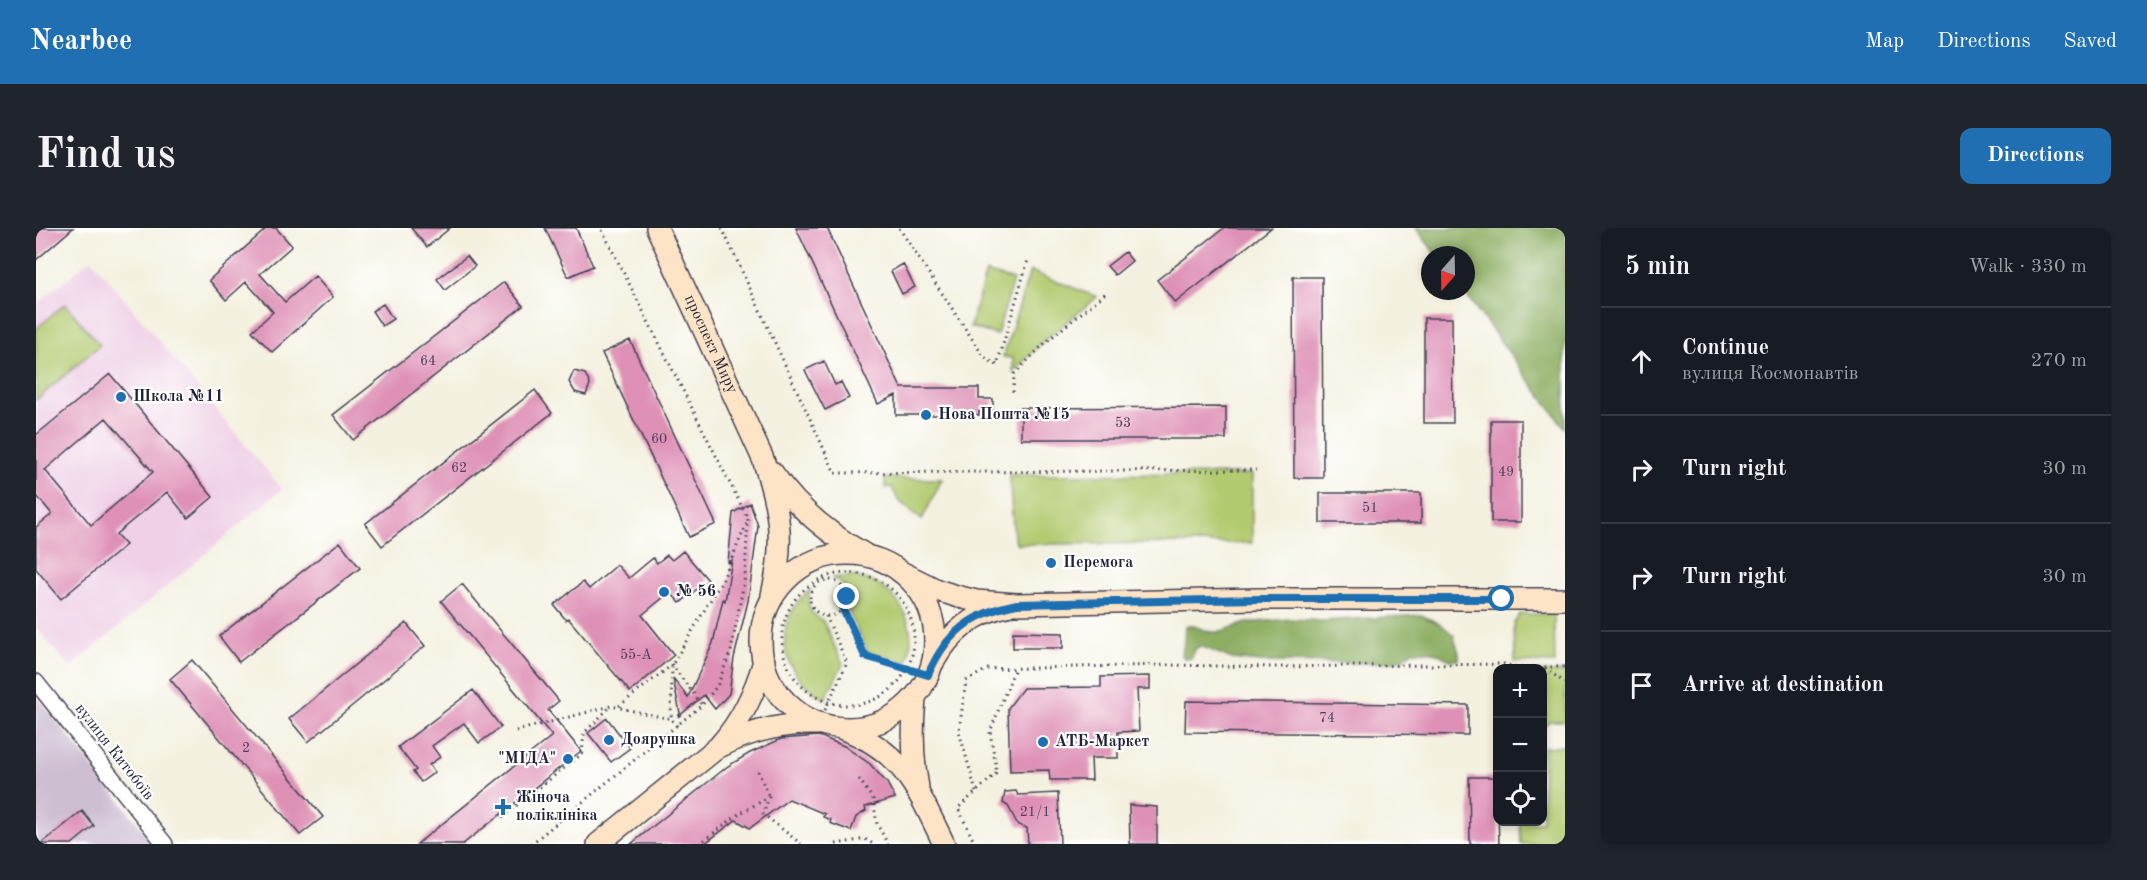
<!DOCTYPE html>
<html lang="en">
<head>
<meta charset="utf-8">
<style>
	:root { --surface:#171b24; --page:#20242c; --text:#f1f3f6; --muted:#9ea1a6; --line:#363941; --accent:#1f6fb2 }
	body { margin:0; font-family:"Old Standard TT",serif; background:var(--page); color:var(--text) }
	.controls { position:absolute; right:18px; bottom:18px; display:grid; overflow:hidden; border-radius:12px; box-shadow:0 3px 9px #0003 }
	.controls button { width:54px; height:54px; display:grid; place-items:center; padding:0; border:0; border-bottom:2px solid var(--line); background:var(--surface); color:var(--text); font:30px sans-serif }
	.compass { position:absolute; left:1385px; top:18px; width:54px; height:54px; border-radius:50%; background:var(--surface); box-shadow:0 3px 9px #0003; rotate:200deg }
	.stop { position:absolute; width:18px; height:18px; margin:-14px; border:4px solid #1f6fb2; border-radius:50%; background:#fff }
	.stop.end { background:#1f6fb2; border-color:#fff; box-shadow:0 2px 6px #0008 }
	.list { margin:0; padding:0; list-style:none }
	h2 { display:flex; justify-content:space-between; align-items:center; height:78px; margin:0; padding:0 24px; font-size:26px }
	h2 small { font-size:20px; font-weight:400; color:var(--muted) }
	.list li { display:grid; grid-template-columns:39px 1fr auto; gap:18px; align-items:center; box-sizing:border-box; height:108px; padding:0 24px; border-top:2px solid var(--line) }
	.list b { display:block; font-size:22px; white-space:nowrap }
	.list p { margin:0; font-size:20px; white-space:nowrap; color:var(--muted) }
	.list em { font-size:20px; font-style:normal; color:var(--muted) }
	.icon { flex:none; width:33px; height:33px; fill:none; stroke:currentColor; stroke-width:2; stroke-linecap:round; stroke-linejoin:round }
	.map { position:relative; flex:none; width:1529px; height:616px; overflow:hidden; border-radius:12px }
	header { display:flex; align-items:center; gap:36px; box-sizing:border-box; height:84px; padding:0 30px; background:var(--accent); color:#fff }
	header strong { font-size:28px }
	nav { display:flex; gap:33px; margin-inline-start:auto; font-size:21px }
	.intro { display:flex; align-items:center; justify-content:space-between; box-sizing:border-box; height:144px; padding:0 36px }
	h1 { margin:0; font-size:42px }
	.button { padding:15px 27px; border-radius:12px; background:var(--accent); color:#fff; font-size:21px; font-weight:700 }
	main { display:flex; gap:36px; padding:0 36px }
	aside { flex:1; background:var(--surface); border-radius:12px; box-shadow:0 3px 9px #0003 }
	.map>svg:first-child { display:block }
	.built { fill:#efd0e6 }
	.industrial { fill:#cdbed2 }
	.green { fill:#b2ca70; stroke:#6a7656; stroke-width:1.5 }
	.forest { fill:#8dae62; stroke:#58684e; stroke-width:1.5 }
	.building { fill:#de90b5; fill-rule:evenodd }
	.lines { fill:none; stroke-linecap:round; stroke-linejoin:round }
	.minor-casing { stroke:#424154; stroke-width:18 }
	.secondary-casing { stroke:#424154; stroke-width:24 }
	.path { stroke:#424154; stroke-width:3; stroke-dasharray:1.5 4.5; stroke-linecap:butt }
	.minor { stroke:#fff; stroke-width:15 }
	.secondary { stroke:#fee4c6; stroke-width:21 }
	.route { stroke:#1f6fb2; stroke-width:8 }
	.poi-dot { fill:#1f6fb2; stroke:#fff; stroke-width:2 }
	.labels { text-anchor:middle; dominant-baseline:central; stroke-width:4.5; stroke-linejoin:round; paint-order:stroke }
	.number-label { font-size:14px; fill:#513e5a }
	.street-label { font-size:16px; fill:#22223b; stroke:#fff }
	.poi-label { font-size:16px; font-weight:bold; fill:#22223b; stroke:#fff; text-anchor:start }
</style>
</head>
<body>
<header>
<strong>Nearbee</strong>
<nav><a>Map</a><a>Directions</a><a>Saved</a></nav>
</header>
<div class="intro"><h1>Find us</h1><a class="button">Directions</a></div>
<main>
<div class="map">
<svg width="1529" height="616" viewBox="0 0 1529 616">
	<rect width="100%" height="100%" fill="#fff"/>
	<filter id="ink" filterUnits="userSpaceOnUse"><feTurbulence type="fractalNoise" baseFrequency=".0167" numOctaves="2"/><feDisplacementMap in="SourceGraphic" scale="12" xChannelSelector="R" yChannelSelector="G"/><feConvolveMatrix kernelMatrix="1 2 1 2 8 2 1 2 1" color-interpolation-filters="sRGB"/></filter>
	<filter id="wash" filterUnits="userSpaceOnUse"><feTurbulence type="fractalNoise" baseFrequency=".008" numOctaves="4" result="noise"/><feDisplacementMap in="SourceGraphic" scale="24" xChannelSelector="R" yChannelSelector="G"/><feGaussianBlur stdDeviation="1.35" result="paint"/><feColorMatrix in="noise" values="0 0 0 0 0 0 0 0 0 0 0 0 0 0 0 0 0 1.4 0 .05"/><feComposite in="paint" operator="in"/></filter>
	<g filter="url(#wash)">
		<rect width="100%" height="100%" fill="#f4f1e0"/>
		<path class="built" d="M55 31 246 261 34 440 0 399V77Z"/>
		<path class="industrial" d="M0 467 118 616H0Z"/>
		<path class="green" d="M994 43 1061 69 1009 112 977 144V130L967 129Z
			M950 44 977 52 961 107 934 99Z
			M29 76 64 117 0 172V101Z
			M1216 246V315L981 316 978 309 973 247Z
			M849 250 906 251 886 292 862 272 856 259 849 260Z
			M816 348C858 355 885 392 871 434L832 424 812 382C817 366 811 356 796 350Z
			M775 361C769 375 774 386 787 393L807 436 789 471C744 448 733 394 775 361Z
			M1484 386H1518L1519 435 1479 434 1478 395Z
			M1507 444H1529V493H1514L1507 499Z
			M1529 518V616H1485L1484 594H1506L1507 519Z"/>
		<path class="forest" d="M1380 0H1529V200L1427 63H1430V27H1400Z
			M1385 387 1404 396 1418 407C1418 416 1425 423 1423 432 1412 434 1410 429 1401 425 1393 422 1384 423 1376 423L1366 432 1336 435 1224 434 1196 431 1165 418 1160 420 1155 430 1150 431 1146 428 1150 398 1155 397 1174 404H1182L1211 395 1254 391 1286 393Z"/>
		<g id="blocks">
			<path class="building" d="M4 0H37L0 32V3Z
				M231 0H240L256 18 224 46 249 74 279 48 297 69 236 124 216 103 237 84 210 54 190 72 173 52Z
				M375 0H414L391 19Z
				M509 0H540L557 38 532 49Z
				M760 0H791L865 160H943V171H957V183L943 184V187H860V167L842 176Z
				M1188 0H1235L1139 75 1121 52Z
				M1089 24 1096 33 1079 47 1071 38Z
				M431 28 439 38 409 62 401 51Z
				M867 36 879 59 866 66 855 43Z
				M1257 49H1286L1287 250H1258Z
				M468 54 487 78 317 212 297 187Z
				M347 76 357 91 346 98 336 83Z
				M1388 90H1416L1417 195H1388Z
				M594 112 680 296 653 309 566 125Z
				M788 133 799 157 805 154 813 170 789 182 769 142Z
				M538 143 549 146 554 156 550 167 539 164 533 154Z
				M74 146 177 269 152 290 131 264 80 306 90 317 25 371 0 341V299L16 286 0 267V207ZM70 190 117 244 55 297 9 242Z
				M499 162 516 185 346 318 329 296Z
				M1190 179V211H985V180Z
				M1455 192H1485V294H1455Z
				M1284 265H1385V295H1284Z
				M714 275 722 298 712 373 698 430 693 466 679 481 668 467 642 489 644 485 637 450 652 469 677 415 687 371 689 373 696 332 692 335 697 285Z
				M304 314 324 340 203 434 183 408Z
				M647 323 672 352 644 375 634 364 606 387 638 427 594 464 532 390 530 392 518 377 547 354 553 361 581 337 593 350 617 330 621 335 631 327 636 332Z
				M426 356 523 473 512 482 545 523 427 616H381L516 508 405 373Z
				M370 395 389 418 272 514 253 491Z
				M977 404 1027 405V420H977Z
				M156 432 287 589 264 607 134 451Z
				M1114 448V461H1101L1103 503 1082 504V530H1055L1056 552H1014L1013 542 974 543 972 480 987 460 1065 459V449Z
				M437 462 465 499 443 515 428 495 396 518 404 529 393 537 399 544 385 554 377 544 380 542 362 519Z
				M1150 473 1432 477V507L1149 504Z
				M571 490 594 520 575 534 552 505Z
				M783 508 808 518 834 536 851 555 859 570 829 579 830 583 820 589 815 603 794 595 795 592 787 589 789 586 753 571 714 600 700 592 668 616H595L692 538 714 525 745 511Z
				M1433 549H1461L1463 616H1434Z
				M980 563 982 567 1022 565 1024 616H992L991 600 982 597 972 578 967 575 969 564Z
				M1093 577 1121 579V616H1094Z
				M46 583 58 598 36 616H5Z"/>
		</g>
	</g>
	<g filter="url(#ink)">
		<use href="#blocks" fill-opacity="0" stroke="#424154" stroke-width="1.5"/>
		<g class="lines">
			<defs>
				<path id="minor" d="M0 454 129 616"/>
				<g id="secondary">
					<path id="s1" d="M621 0 727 231C744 283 749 314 736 367"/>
					<path d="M736 244C760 279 791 305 828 326"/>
					<circle cx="812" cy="413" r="87"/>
					<path d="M865 344 901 362 920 368 940 373 981 376 1221 371H1529"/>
					<path d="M898 433C914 405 939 384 971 378"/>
					<path d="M879 470C876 501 876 529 882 559"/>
					<path d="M807 501C867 523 882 562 908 616"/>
					<path d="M684 517C706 492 719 464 728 433"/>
					<path d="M562 616 681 520C713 503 745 495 781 496"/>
				</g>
			</defs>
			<use href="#minor" class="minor-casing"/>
			<use href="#secondary" class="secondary-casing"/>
			<path class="path" d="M686 0 799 245 1220 242
				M863 0 948 129 961 137 992 32
				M977 164 978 146 1010 114 1071 64
				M746 411a66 66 0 1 1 132 0a66 66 0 1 1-132 0Z
				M774 370a18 18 0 1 1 36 0a18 18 0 1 1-36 0Z
				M807 381 829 428 884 444
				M1509 440 1529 455
				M583 478 636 437 666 477
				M789 482 811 435 790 388
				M641 498 635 491 636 437 687 351 711 295
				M480 503 575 478 635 491
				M722 543 733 569
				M823 551 837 571 841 596 852 616
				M940 564 923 503 930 453 951 441 1131 437 1239 439 1468 436 1479 439H1529
				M466 589 546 526 548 505 575 478
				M495 616 666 477 681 458 695 423 709 348 712 291 565 0
				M663 616 703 586 733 569 727 586 765 616
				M800 616 829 611 837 616
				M939 616 922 580 961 545 954 504 979 440"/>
			<use href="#minor" class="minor"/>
			<use href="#secondary" class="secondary"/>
		</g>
	</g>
	<g class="lines" filter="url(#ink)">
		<path class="route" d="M811 369 807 381 829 428 892 447C910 405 935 385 981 376L1221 371H1466"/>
	</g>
	<g class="poi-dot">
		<circle cx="85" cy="169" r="6"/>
		<circle cx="890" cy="187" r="6"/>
		<circle cx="1015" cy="335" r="6"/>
		<circle cx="628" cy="364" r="6"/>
		<circle cx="573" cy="512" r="6"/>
		<circle cx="1007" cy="514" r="6"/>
		<circle cx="532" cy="531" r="6"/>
		<path d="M464 570h6v6h6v6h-6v6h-6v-6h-6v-6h6z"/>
	</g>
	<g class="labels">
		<g class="number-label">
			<text x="392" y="133">64</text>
			<text x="1087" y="195">53</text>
			<text x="623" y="211">60</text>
			<text x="423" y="240">62</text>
			<text x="1470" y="244">49</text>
			<text x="1334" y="280">51</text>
			<text x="600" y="427">55-А</text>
			<text x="1291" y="490">74</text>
			<text x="210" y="520">2</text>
			<text x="999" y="584">21/1</text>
		</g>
		<g class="street-label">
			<text stroke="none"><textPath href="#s1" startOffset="128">проспект Миру</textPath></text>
			<text transform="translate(78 524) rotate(52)">вулиця Китобоїв</text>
		</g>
		<g class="poi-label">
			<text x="97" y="169">Школа №11</text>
			<text x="902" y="187">Нова Пошта №15</text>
			<text x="1027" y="335">Перемога</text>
			<text x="640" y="364">№ 56</text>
			<text x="585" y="512">Доярушка</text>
			<text x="1019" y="514">АТБ-Маркет</text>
			<text x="520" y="531" text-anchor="end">"МІДА"</text>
			<text x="480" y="570">Жіноча<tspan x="480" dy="18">поліклініка</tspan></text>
		</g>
	</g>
</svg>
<div class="controls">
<button>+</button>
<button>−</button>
<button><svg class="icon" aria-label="locate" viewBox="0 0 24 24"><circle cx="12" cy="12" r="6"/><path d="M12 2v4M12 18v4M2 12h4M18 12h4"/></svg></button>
</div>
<svg class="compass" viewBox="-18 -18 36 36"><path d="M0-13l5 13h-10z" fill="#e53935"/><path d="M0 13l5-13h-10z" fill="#9ea1a6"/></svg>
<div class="stop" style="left:1466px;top:371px"></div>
<div class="stop end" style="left:811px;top:369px"></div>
</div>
<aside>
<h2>5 min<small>Walk · 330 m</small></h2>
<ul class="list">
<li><svg class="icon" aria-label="ahead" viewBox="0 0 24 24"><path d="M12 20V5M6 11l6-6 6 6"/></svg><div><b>Continue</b><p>вулиця Космонавтів</p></div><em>270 m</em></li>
<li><svg class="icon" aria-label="right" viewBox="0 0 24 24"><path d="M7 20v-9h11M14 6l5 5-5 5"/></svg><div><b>Turn right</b></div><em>30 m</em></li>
<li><svg class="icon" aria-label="right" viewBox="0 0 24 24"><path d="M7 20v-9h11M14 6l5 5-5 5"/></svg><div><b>Turn right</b></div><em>30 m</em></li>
<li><svg class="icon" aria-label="arrive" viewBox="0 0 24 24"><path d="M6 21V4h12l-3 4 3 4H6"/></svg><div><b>Arrive at destination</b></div></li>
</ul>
</aside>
</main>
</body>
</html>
